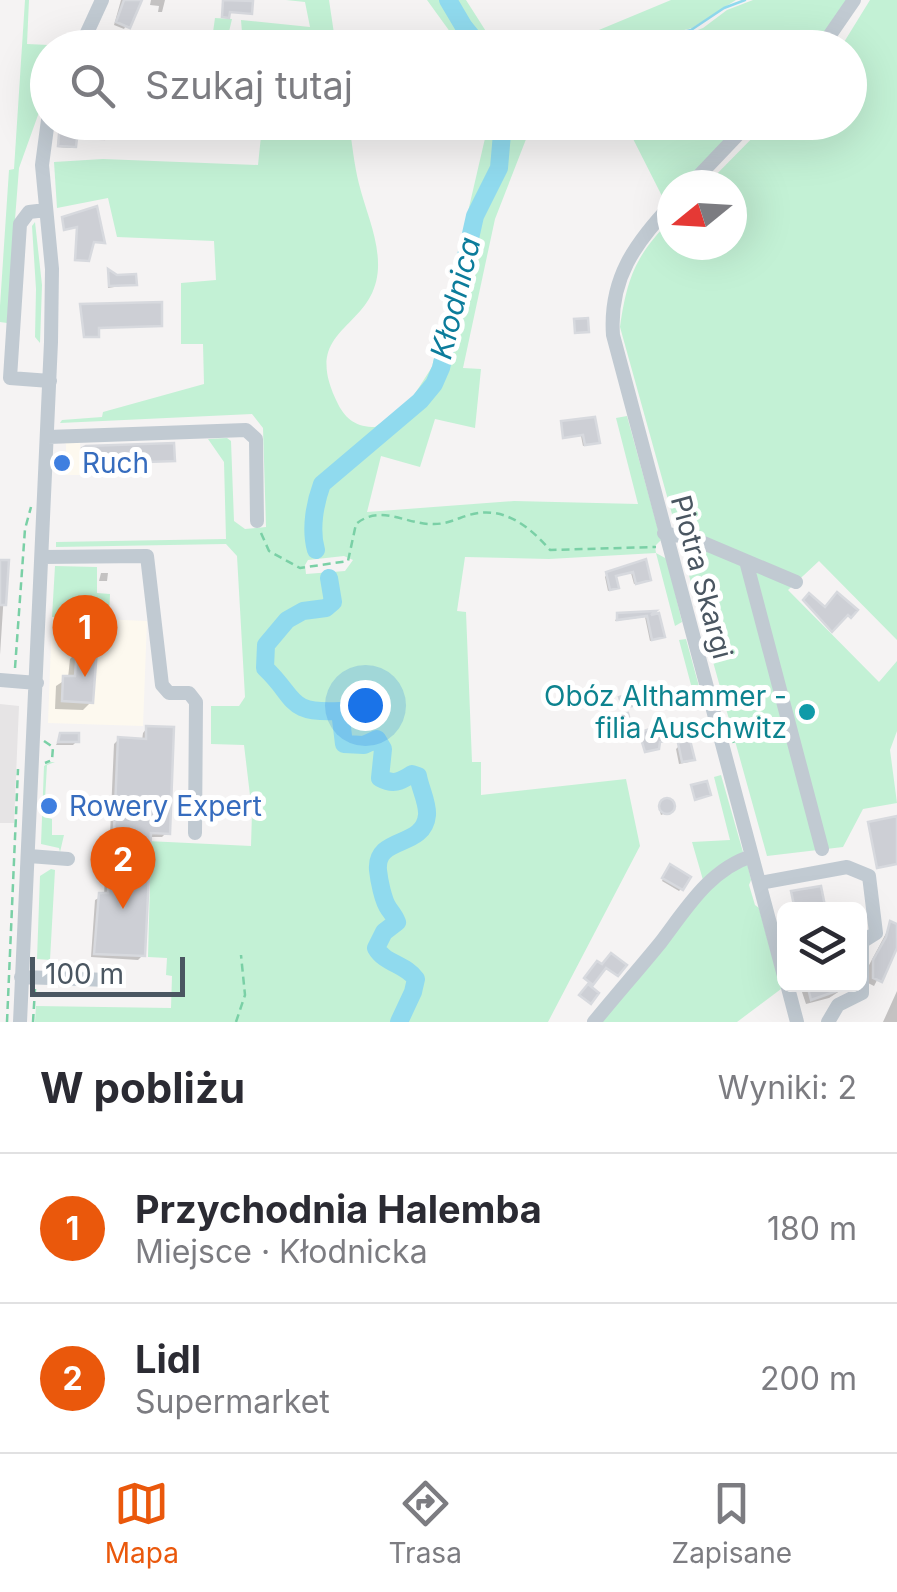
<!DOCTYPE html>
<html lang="pl">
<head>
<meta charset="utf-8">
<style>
	:root { --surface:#fff; --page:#f2f2f3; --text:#2b2b33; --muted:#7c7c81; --line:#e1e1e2; --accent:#ea580c }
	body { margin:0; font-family:Inter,sans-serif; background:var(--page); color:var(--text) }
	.controls { position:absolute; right:30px; bottom:30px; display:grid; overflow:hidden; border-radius:15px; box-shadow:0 10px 40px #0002 }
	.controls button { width:90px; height:90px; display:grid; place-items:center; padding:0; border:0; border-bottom:2px solid var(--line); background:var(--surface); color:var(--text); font:50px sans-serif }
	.compass { position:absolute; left:657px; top:170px; width:90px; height:90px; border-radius:50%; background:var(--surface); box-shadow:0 10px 40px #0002; rotate:252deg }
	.scale { position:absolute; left:30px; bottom:25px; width:155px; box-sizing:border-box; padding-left:10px; border:5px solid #4a5661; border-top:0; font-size:28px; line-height:35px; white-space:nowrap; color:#4a5661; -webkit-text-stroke:8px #fff; paint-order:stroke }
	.you { position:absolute; left:365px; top:705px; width:35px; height:35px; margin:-25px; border:8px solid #fff; border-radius:50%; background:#1a73e8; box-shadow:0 0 0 15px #1a73e833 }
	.badge { display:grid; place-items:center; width:65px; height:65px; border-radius:50%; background:var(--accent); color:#fff; font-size:32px; font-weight:700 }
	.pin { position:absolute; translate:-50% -82px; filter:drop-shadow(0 2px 5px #0008) }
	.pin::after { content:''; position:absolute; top:52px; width:35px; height:30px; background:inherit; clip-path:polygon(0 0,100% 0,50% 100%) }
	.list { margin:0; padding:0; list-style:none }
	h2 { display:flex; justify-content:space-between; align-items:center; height:130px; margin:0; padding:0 40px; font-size:42px }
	h2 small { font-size:32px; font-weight:400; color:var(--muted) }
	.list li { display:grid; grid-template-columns:65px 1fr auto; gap:30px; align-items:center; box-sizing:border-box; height:150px; padding:0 40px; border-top:2px solid var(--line) }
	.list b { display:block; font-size:38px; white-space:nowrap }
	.list p { margin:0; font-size:32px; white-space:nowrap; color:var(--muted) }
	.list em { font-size:32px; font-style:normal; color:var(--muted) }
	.icon { flex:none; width:55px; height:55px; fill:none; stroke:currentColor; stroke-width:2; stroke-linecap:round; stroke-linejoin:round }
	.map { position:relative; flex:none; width:897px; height:1022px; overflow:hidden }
	.search { position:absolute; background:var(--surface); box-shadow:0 10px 40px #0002; left:30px; right:30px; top:30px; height:110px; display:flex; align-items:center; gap:25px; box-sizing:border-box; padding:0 35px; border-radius:55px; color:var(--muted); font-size:38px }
	.sheet { height:430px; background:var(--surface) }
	nav { display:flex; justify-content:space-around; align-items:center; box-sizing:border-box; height:140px; border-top:2px solid var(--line); background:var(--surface); font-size:28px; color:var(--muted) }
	nav a { display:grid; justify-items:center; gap:5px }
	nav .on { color:var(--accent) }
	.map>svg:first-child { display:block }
	.commercial { fill:#fdf9ef }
	.education { fill:#e6e4e5 }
	.green { fill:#c3f1d5; fill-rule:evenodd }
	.shadow { fill:#0003 }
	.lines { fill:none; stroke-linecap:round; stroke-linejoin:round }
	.stream { stroke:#90daee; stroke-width:2.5 }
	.river { stroke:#90daee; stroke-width:18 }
	.building { fill:#cdcfd5; stroke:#d7d9de; stroke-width:2.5 }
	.path { stroke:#7ad0a6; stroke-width:2.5; stroke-dasharray:8 5; stroke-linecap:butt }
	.minor { stroke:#c1cad2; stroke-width:14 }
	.shop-dot { fill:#3f7fe0; stroke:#fff; stroke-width:4 }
	.culture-dot { fill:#0f9aa8; stroke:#fff; stroke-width:4 }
	.labels { text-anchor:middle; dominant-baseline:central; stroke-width:10; stroke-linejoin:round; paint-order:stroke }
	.shop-label { font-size:28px; fill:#366cbe; stroke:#fff; text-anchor:start }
	.street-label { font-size:28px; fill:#4a5661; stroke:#fff }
	.culture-label { font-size:28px; fill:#0d838f; stroke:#fff; text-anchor:end }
	.water-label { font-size:30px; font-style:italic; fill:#0c7c9b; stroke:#fff }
</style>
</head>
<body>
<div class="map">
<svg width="897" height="1022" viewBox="0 0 897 1022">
	<rect width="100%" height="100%" fill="#f5f3f3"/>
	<path class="commercial" d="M80 440 81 475H58V459L66 456V444L60 441Z
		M52 617 147 621 143 726 48 723Z"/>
	<path class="education" d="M0 704 19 706 14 823H0Z"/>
	<path class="green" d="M25 0H29L27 44 70 46 48 48 47 90 19 168 7 323 0 322V306L9 170 14 169Z
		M286 0H329L336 47H235L243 45 241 20 310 27 305 2Z
		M427 0H466L496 47H461Z
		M671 0H736L692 28 669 34 648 30 625 31 558 47Z
		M753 0H849L815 47 598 48 635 38 682 36 703 28 727 10Z
		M870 0H897V640L819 561 788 590 879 682 897 661V731L890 750 897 803 863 809 843 847 767 856 620 327C627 278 636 254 672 219V245H732V185H706L767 123 850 122V48L841 47Z
		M215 18 232 19 227 40 212 39Z
		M188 123H349C352 143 354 164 359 184 366 212 379 239 378 268 375 332 298 325 338 404 346 420 357 427 375 427L409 403 432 367 486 134 484 123H543L530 129 495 219 463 368 481 369 475 428 435 419 420 467 381 456 367 512 514 501 638 504 616 418 627 416 661 540 655 546 656 553 667 559 682 622 675 626 656 553 549 559 465 557 457 611 466 612 472 762H481V795L626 779 640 846 548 1022H35L36 1006 171 1008 172 976 166 975 167 958 148 957 151 846 147 845V841L251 846 252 812 244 745 211 744V706H239L245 697 237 556 226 544 56 547V542L226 539 224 462 208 439 227 438 231 441 234 521 245 529 266 527 263 428 252 414 60 423 62 420 102 417 103 412 204 384 203 344H181V283L216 280 214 241 117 237 108 198 57 208 54 162 103 159 258 165 261 136 258 127ZM344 556 353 560 345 571 306 574 305 565 308 560Z
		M625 123H743L682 185H672V195L665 202Z
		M35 222 42 285 40 343 35 337 36 289 32 226Z
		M55 566 97 567V593L110 594 109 619 52 617Z
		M686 639 700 690 694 696 679 640Z
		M50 762H55L47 765 44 817 52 819V835H64L60 852 59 848 41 844 44 766Z
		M721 775 743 852 714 869 703 880 692 842 730 840 714 777Z
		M747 862 751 880 749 885 755 905 759 908 781 989 737 1022H602C645 966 684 898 747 862Z
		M51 869 55 870 50 960 37 959 40 876Z"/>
	<path class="shadow" d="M121 0H139L124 29 114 25Z
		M151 0H165L162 12H158L159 6 150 5Z
		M60 122 102 138 74 139 71 148 57 147Z
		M109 272 134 284 108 288Z
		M562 423 597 442 583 446 581 436 562 438Z
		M0 562H6L0 655Z
		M644 562 646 581 634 584 631 573 614 577 617 587 608 591 605 577 607 574Z
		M101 573H108L107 581H99Z
		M650 614 645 618 658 616 663 636 660 638 650 641 645 617 615 621 618 615Z
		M78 651 91 702 83 710 55 709 56 686 68 678 70 659Z
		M147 728 167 832 162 837H149L143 955 138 960 91 957 95 900 104 895 106 861 110 856 134 857V836L110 835 114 744 119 739 142 741 143 733Z
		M61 735 77 741 73 745H56Z
		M679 746 692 759 689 762 679 764 676 749Z
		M671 800 673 810 661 815 658 805Z
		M668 870 681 889 679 891 662 881Z
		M891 924 897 926V941L874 986 868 983V967Z
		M806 984H849V985L829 998 806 1004 801 989Z
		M897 991V1022H883Z"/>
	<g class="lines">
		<path class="stream" d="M578 48 621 37 668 36 691 30 724 8 745 0"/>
		<path class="river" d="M448 0 464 27 481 48
			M316 550C310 529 315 503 322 484L420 401 434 384 441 368 475 216 499 168 503 122
			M329 578 333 602 326 608 303 611 287 620 266 645 265 668C297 698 286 714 340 711L344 744 364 745 377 739 383 749 380 778C393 785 400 782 412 774L418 776C420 788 428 803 427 815 424 849 375 835 378 870 379 880 383 901 389 909 392 913 395 917 397 922L384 932 376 948C385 964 406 964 416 979L413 992 399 1022"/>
	</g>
	<path class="building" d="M124 0H142L130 28 116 22Z
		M223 0 253 1 252 14 230 12 229 18 222 17Z
		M60 122H106L104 139 77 138 76 147 58 146Z
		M97 206 105 243 94 242 89 261 75 260 77 227 64 230 62 217Z
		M108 269 117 275 136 274 137 285 109 286Z
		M162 302V326L99 328V337H84L80 304Z
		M588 318 589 332 575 333 574 319Z
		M595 417 600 443 585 445 583 435 563 438 561 421Z
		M174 443 175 461 86 464V460H82V448L86 446Z
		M646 559 651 580 636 584 633 572 616 576 619 588 610 590 606 572Z
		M0 560H9L6 605H0Z
		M837 592 858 610 851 618 848 615 832 632 803 600 809 593 825 607Z
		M656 611 651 615 659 613 665 637 652 640 647 616 617 620V613Z
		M77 648 97 649 93 703 62 701 63 676H75Z
		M651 687 656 701 623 708 619 697Z
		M628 713 633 732 624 734 618 715Z
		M672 723 675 738 660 742 659 749 645 752 639 732Z
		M146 726 174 727 170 834 151 833 145 956 94 954 99 893H108L110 854 137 855 138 832 114 831 118 737 146 739Z
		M60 733H79V742H58Z
		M690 740 695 760 682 762 678 743Z
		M707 781 711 795 695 800 691 785Z
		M659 806a8 8 0 1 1 16 0a8 8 0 1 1-16 0Z
		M897 816V864L877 868 868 822Z
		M670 864 691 877 683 890 662 878Z
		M821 886 825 906 795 910 791 891Z
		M890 921 897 924V948L882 982 873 978V960L886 937Z
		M611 953 627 965 618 976 606 968 593 985 584 978 597 961 602 964Z
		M588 984 599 993 591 1004 579 995Z
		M807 984H851V986L811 1000Z"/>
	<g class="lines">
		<path class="path" d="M40 112 48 94
			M261 533 269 551 300 568 348 561 356 524C380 504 406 524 431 524 445 525 456 519 469 515 503 505 529 526 550 550L656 547
			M15 668 25 529 31 507
			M44 741 53 747 52 760 45 763
			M732 742 778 728
			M7 1022 18 769
			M33 1022 35 989
			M236 1022 245 995 241 955"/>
		<path class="minor" d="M80 48 102 0
			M821 48 854 0
			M690 185 750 122
			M672 204C635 243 609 279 613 335L784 976
			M46 210 29 212 20 224 10 378 50 381
			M48 437 246 430 256 439 257 521
			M664 533 694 539 796 582
			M42 557 147 556 162 685 169 693H189L196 702 195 833
			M746 561 822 849
			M0 680 37 683
			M29 856 68 859
			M760 883 847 867 869 876 876 933 860 943
			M21 977 109 980
			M787 984 797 1022
			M20 1022 51 342 52 269 42 165 48 120
			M594 1022C616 995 639 969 661 942 686 909 710 869 752 856
			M828 1022 838 1005 862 993V943"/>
	</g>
	<g class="shop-dot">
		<circle cx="62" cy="463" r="10"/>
		<circle cx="49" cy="806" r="10"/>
	</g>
	<circle class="culture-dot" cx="807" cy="712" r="10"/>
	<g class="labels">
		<g class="shop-label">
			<text x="82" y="463">Ruch</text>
			<text x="69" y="806">Rowery Expert</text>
		</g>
		<g class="street-label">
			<text transform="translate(702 577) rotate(75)">Piotra Skargi</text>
		</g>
		<g class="culture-label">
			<text x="787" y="696">Obóz Althammer -<tspan x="787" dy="32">filia Auschwitz</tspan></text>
		</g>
		<g class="water-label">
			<text transform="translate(455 298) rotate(-76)">Kłodnica</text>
		</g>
	</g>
</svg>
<div class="controls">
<button><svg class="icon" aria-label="layers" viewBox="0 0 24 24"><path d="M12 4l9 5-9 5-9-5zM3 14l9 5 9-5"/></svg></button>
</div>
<svg class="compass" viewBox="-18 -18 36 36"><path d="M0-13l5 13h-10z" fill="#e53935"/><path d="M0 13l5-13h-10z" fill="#7c7c81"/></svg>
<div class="scale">100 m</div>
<div class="you"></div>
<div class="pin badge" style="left:85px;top:677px">1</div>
<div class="pin badge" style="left:123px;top:909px">2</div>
<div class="search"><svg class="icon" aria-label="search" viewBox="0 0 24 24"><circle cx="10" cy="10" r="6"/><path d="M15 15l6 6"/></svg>Szukaj tutaj</div>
</div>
<section class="sheet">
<h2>W pobliżu<small>Wyniki: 2</small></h2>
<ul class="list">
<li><span class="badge">1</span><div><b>Przychodnia Halemba</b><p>Miejsce · Kłodnicka</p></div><em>180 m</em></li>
<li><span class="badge">2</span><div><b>Lidl</b><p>Supermarket</p></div><em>200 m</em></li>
</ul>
</section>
<nav>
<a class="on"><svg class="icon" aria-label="map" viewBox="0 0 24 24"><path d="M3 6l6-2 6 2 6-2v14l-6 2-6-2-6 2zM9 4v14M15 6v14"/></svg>Mapa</a>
<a><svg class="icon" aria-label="directions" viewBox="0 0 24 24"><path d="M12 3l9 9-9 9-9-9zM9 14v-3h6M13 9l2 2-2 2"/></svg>Trasa</a>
<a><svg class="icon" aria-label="saved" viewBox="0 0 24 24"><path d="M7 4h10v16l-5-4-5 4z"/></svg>Zapisane</a>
</nav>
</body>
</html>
